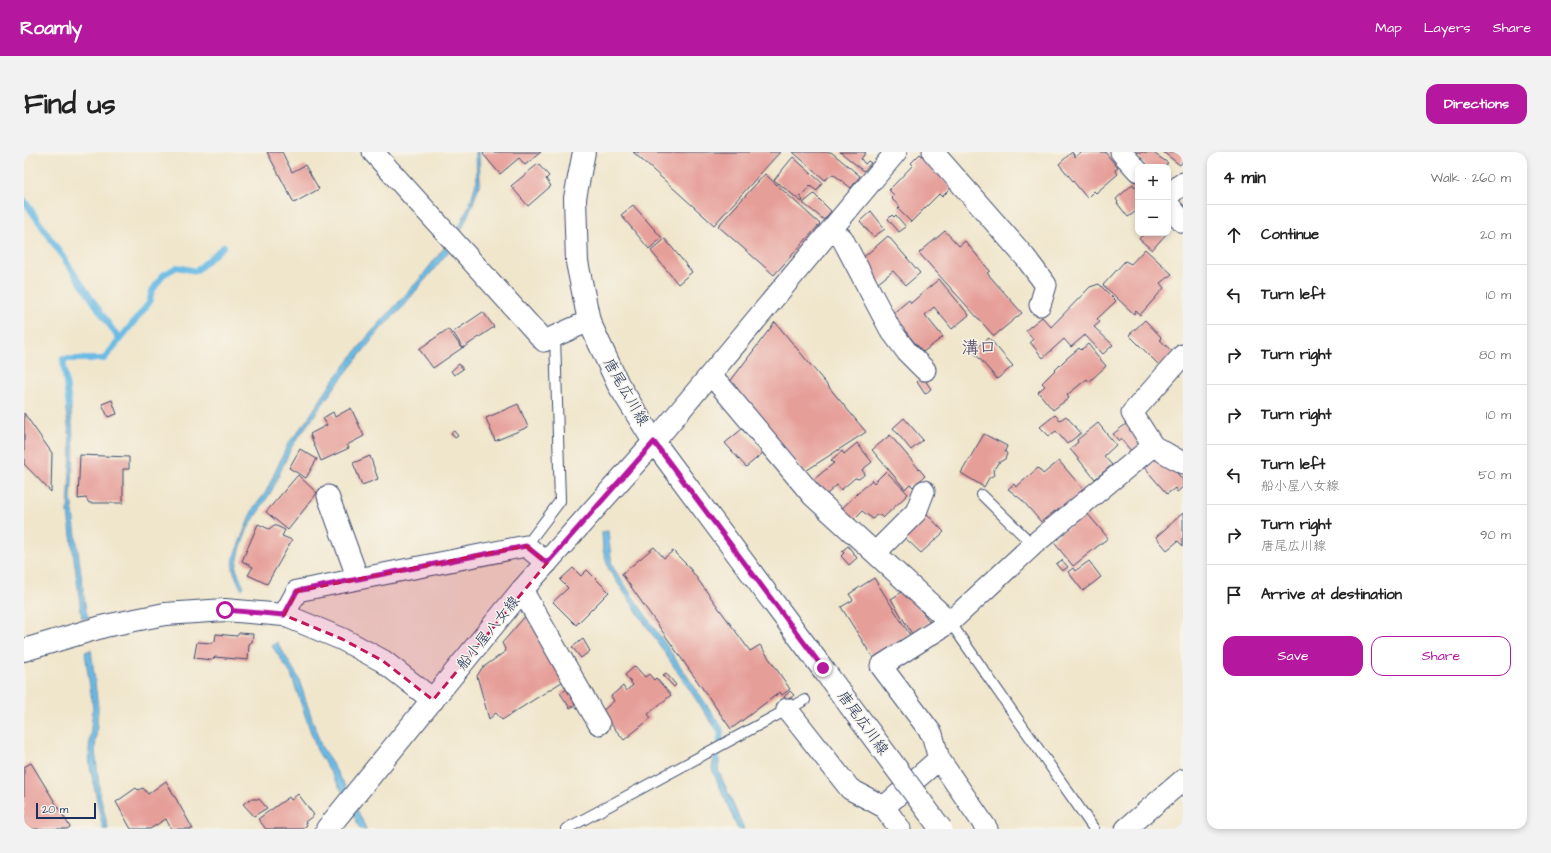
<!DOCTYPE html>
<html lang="en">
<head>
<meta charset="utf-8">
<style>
	:root { --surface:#fff; --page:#f2f2f2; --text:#222; --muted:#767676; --line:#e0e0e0; --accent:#b5179e }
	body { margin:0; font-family:"Architects Daughter","Klee One",sans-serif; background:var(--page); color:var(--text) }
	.controls { position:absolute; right:12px; top:12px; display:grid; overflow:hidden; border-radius:8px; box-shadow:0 2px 6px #0003 }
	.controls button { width:36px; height:36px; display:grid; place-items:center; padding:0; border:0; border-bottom:1px solid var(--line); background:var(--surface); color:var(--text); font:20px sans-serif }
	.scale { position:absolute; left:12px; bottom:10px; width:60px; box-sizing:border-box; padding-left:4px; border:2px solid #1b2f5e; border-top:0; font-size:11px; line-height:14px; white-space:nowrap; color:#1b2f5e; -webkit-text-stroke:3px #f7f3e8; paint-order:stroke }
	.stop { position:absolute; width:12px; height:12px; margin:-9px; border:3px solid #b5179e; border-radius:50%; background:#fff }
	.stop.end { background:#b5179e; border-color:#fff; box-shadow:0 1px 4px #0008 }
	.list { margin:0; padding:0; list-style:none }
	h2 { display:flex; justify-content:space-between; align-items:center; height:52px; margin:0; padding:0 16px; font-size:17px }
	h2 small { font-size:13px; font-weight:400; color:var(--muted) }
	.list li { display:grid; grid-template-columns:26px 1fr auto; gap:12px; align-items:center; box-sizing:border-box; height:60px; padding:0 16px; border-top:1px solid var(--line) }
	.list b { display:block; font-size:15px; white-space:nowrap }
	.list p { margin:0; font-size:13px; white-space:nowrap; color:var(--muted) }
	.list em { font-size:13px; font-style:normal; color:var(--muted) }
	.actions { display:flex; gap:8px; padding:12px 16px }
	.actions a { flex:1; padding:9px 0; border:1px solid var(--accent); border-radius:12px; text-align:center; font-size:14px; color:var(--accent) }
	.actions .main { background:var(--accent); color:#fff }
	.icon { flex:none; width:22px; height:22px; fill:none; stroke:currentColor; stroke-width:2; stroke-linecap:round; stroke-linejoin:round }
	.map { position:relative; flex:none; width:1159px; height:677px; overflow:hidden; border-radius:12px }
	header { display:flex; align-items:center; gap:24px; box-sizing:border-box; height:56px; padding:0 20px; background:var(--accent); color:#fff }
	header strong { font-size:19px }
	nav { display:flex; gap:22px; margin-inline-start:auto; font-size:14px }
	.intro { display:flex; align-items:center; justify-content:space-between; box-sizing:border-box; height:96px; padding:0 24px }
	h1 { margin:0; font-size:28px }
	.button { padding:10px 18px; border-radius:12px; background:var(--accent); color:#fff; font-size:14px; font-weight:700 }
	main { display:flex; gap:24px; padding:0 24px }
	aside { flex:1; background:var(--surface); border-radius:12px; box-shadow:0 2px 6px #0003 }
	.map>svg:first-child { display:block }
	.water { fill:#69bbe5; stroke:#4275a2 }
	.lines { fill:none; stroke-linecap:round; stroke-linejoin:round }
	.stream { stroke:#69bbe5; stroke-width:6 }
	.building { fill:#e69e99 }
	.service-casing { stroke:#3b4a6e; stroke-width:12 }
	.minor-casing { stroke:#3b4a6e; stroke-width:23 }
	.tertiary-casing { stroke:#3b4a6e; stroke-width:24 }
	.secondary-casing { stroke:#3b4a6e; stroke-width:24 }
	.service { stroke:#fff; stroke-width:10 }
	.minor { stroke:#fff; stroke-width:21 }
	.tertiary { stroke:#fff; stroke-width:22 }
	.secondary { stroke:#fff; stroke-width:22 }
	.secondary-bridge-casing { stroke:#3b4a6e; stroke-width:24; stroke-linecap:butt }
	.secondary-bridge { stroke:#fff; stroke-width:22 }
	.route { stroke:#b5179e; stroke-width:5 }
	.marked { fill:#c2185b; fill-opacity:0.2; stroke:#c2185b; stroke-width:3; stroke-dasharray:8 5; stroke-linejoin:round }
	.labels { text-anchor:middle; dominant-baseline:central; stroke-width:3; stroke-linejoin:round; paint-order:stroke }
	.street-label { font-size:15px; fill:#1b2f5e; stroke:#f7f3e8 }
	.quarter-label { font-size:17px; font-weight:bold; fill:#625673; stroke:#f7f3e8 }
</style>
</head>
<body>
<header>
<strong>Roamly</strong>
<nav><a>Map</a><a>Layers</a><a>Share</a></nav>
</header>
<div class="intro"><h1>Find us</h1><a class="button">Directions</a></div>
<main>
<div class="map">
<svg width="1159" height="677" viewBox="0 0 1159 677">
	<rect width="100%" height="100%" fill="#f7f3e8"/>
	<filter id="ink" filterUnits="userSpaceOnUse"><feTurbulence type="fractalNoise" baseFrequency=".025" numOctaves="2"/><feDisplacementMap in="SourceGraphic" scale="8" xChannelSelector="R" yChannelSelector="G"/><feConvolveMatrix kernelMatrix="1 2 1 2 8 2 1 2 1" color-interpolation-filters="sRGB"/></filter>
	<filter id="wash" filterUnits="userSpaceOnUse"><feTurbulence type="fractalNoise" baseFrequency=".012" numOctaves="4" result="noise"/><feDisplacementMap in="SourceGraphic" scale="16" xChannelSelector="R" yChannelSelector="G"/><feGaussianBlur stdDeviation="0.9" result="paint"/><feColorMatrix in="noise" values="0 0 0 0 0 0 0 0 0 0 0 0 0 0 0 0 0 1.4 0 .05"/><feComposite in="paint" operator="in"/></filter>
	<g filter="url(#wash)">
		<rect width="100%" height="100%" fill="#f0e6cc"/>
		<path class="water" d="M452 0H455L456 30 450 49 437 79 434 77 445 54 453 28Z
			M421 95 425 99 375 159 358 175 313 232 268 294 248 338 224 376 216 397 212 417 220 435 217 437 209 418 210 404 229 357 242 340 264 292 283 268 309 229 344 184 394 129Z
			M44 247 46 248 50 297 47 346 62 460 65 466H58L44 360 47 297 42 257Z
			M584 379 588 414 699 577 694 580 585 418 579 398 578 380Z
			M253 490 274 525 297 594 324 638 342 677H336L321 644 293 598 267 522 248 494Z
			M67 498 74 556 71 598 76 643 84 677H79L66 614 65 598 69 556 61 500Z
			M691 600 696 601 694 618 720 677H714L688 617Z"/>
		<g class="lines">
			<path class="stream" d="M0 48 95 187
				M45 254 39 207H80L125 151 128 139 139 123 153 115 172 119 200 94
				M693 573 697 579 695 596"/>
		</g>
		<g id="blocks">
			<path class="building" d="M243 0H258L268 20 281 13 295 37 270 51Z
				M461 0H517L501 13 495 6 476 22 459 2Z
				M609 0H756L690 73Z
				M769 0H807L836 24 827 36 809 22 801 28Z
				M816 0H842L837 7 841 12 844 9 847 11 840 19Z
				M1048 0 1051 5 1057 0H1081L1094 16 1091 18 1094 22 1072 41 1070 39 1063 46 1035 12Z
				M1110 0H1128L1144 11 1139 15H1123Z
				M1139 0H1159V9L1156 13Z
				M896 2 919 25 918 27 927 36 918 45 915 42 887 70 874 57 876 55 867 46 870 43 865 38 889 13 887 11Z
				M769 5 798 31 793 39 786 34 776 45 779 48 778 50 750 28Z
				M514 12 525 24 522 27 527 34 504 54 487 34Z
				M741 22 796 72 750 123 694 74Z
				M1109 32 1111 35 1114 33V58L1104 65 1093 51 1094 50 1092 47Z
				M790 42 807 59 800 68 779 51Z
				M609 53 638 86 625 97 597 63Z
				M847 59 861 77 849 85 836 69Z
				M868 63 870 65 872 63 882 75 875 80 864 67Z
				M921 79 935 94 941 89 966 119 963 121 998 161 970 184 895 101Z
				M1120 81H1143L1128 98 1115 87Z
				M864 84 896 121 882 133 869 119 853 132 834 110Z
				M641 87 668 120 654 132 627 99Z
				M1121 97 1148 122 1136 131 1140 136 1116 163 1112 159 1110 162 1079 133 1101 109 1107 112Z
				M915 127 945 163 928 177 910 155 901 163 919 185 899 200 867 163 885 148 887 151Z
				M1075 132 1092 149 1073 167 1076 170 1070 175 1089 193 1079 202 1061 183 1047 195 1040 187 1019 206 1006 190 1009 187 1002 178 1018 165 1027 175 1066 135Z
				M459 160 470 175 439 196 429 180Z
				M1121 168 1137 185 1136 188 1153 204 1137 215 1105 183Z
				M751 170 842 280 780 320 705 231Z
				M424 177 438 196 409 216 395 197Z
				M965 186 989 214 973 227 949 199Z
				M1064 192 1082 214 1065 230 1063 227 1043 243 1045 246 1029 258 1014 240 1021 234 1018 231 1042 207 1055 196 1057 198Z
				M435 212 439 217 430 223 427 219Z
				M899 225 907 237 901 242 893 230Z
				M88 248 93 262 84 265 78 252Z
				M494 252 504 275 471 289 462 266Z
				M327 256 340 284 323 293 325 296 297 309 286 282 303 273 299 266 309 260 311 265Z
				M0 261 28 301 27 340 0 312Z
				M1031 263 1036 268 1042 264 1057 281 1043 292 1032 279 1025 284 1016 275Z
				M880 266 899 288 887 298 869 276Z
				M1074 271 1092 293 1080 304 1088 313 1071 327 1046 297 1054 290 1053 288Z
				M1102 272 1119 291 1108 300 1097 287 1095 289 1089 282Z
				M718 277 739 301 722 315 701 291Z
				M430 279 434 284 431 286 427 281Z
				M960 282 983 294 981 299 983 302 981 307 974 311 969 319 970 323 965 326 960 335 937 321Z
				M866 283 901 324 889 335 886 332 881 337 848 298Z
				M833 291 848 310 838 318 841 322 835 327 831 326 817 338 813 333 802 343 789 328 810 311 807 308 818 299 820 302Z
				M276 297 293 307 282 326 265 316Z
				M56 303 105 305V317H99V351H65L62 346 54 347Z
				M1134 303 1142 308 1159 328V335L1153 340 1151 336 1143 342 1118 313Z
				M346 304 354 327 338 333 329 311Z
				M1035 309 1060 338 1034 362 1031 359 1017 370 998 348 984 337 990 332 992 335 1014 316 1019 322Z
				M862 319 884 342 859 366 856 363H852L849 367 838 359 827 370 816 358 848 328 850 331Z
				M274 323 293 341 264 378 242 360Z
				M1063 361 1084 386 1049 414 1028 388Z
				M1159 361V394L1154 389 1143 398 1132 385Z
				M903 362 920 380 897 401 879 384Z
				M234 372 245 377 250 373 261 378 258 384 268 388 243 432 224 423 229 415 218 409Z
				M824 394 833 406 825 413 817 404 820 401 818 399Z
				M630 395 640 406 649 399 664 414 726 499 736 493 766 537 758 543 756 540 707 577 598 422Z
				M1038 408 1044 415 1038 419 1032 412Z
				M1065 409 1077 425 1059 439 1044 420 1049 416 1051 419Z
				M549 416 557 424 563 418 585 440 552 473 529 450 544 436 536 428Z
				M850 426 886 483 849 506 817 455 829 448 825 442Z
				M881 438 906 470 888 482 867 447Z
				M504 461 544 526 478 568 472 561 465 567 453 524 458 516 482 499 478 491Z
				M215 481 229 482 228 490 225 492 224 508 191 505 188 508 170 506 173 490 188 491 191 489 192 482 213 484Z
				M559 487 566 499 557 506 548 495Z
				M611 514 621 525 625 522 630 528 632 526 647 543 624 562 627 566 600 588 577 560 590 549 587 544 599 534 602 539 609 533 601 523Z
				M642 521 652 533 650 535 639 523Z
				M550 533 559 549 546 556 536 541Z
				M766 539 770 543 763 549 760 545Z
				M7 611 46 675 43 677H0V615Z
				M142 629 169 677H147L142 667 126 677H107L92 650 112 636 114 638 119 636 124 642Z
				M274 642 290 663 281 670 283 673 278 677H242L234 667 265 645 267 648Z
				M226 647H235L243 656 230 664 219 652Z"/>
		</g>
	</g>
	<g filter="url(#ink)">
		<use href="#blocks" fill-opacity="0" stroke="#3b4a6e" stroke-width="1"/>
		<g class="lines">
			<defs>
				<path id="service" d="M958 343 1009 393
					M502 394 536 349 531 185
					M926 470 1070 677
					M542 677 781 548"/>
				<path id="minor" d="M349 0 520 189 565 169
					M909 0 1001 105 1022 133 1016 153
					M1097 0 1114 19
					M1144 44 1159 31
					M1144 52 1159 70
					M818 86 866 177 883 200 901 218
					M695 232 789 344 926 470
					M630 290 872 0
					M1129 294 1159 311
					M304 344 334 427
					M851 401 892 360 900 339
					M498 438 575 572
					M260 463 273 439 502 394 523 411
					M763 557 826 637 860 655 915 607 908 582 857 514 926 470 1009 393 1129 294 1108 261 1159 203
					M915 607 963 677
					M860 655 876 677
					M1102 677 1159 628"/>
				<path id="tertiary" d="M0 498 81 474 141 462 201 458 260 463 318 487 359 509 409 548"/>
				<path id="secondary" d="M560 0 551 46 553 110 565 169 594 232 630 290 799 517
					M303 677 498 438 630 290"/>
			</defs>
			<use href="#service" class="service-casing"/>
			<use href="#minor" class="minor-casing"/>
			<use href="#tertiary" class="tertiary-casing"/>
			<use href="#secondary" class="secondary-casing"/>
			<use href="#service" class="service"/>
			<use href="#minor" class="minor"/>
			<use href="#tertiary" class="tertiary"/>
			<use href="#secondary" class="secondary"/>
			<defs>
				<path id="secondary-bridge" d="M799 517 917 677"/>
			</defs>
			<use href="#secondary-bridge" class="secondary-bridge-casing"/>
			<use href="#secondary-bridge" class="secondary-bridge"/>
		</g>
	</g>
	<g class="lines" filter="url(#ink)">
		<path class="route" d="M201 458 260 463 273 439 502 394 523 411 630 290 799 516"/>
	</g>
	<path class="marked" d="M502 394 523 411 409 548 359 509 318 487 260 463 273 439Z"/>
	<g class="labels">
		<g class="street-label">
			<text transform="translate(602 240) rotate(60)">唐尾広川線</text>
			<text transform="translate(464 481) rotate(-51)">船小屋八女線</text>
			<text transform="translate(839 571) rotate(54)">唐尾広川線</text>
		</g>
		<g class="quarter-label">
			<text x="955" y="196">溝口</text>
		</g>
	</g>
</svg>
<div class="controls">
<button>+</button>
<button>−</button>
</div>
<div class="scale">20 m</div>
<div class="stop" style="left:201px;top:458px"></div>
<div class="stop end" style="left:799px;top:516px"></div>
</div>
<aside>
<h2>4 min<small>Walk · 260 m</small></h2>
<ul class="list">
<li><svg class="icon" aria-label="ahead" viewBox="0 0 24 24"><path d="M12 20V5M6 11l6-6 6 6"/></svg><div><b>Continue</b></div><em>20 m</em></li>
<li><svg class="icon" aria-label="left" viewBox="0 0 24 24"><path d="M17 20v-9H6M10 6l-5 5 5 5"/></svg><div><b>Turn left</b></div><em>10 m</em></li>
<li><svg class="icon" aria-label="right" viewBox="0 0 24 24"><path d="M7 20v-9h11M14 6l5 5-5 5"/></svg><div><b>Turn right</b></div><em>80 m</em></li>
<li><svg class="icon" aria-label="right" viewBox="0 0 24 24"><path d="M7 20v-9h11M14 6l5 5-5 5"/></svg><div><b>Turn right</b></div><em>10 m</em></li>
<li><svg class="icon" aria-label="left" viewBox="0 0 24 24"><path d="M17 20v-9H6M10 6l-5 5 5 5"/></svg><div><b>Turn left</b><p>船小屋八女線</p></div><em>50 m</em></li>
<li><svg class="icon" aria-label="right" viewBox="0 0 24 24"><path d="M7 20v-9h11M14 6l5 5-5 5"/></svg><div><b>Turn right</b><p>唐尾広川線</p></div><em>90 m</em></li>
<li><svg class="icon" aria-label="arrive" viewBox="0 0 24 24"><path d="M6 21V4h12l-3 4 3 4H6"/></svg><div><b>Arrive at destination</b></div></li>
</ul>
<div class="actions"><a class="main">Save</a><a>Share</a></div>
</aside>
</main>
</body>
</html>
